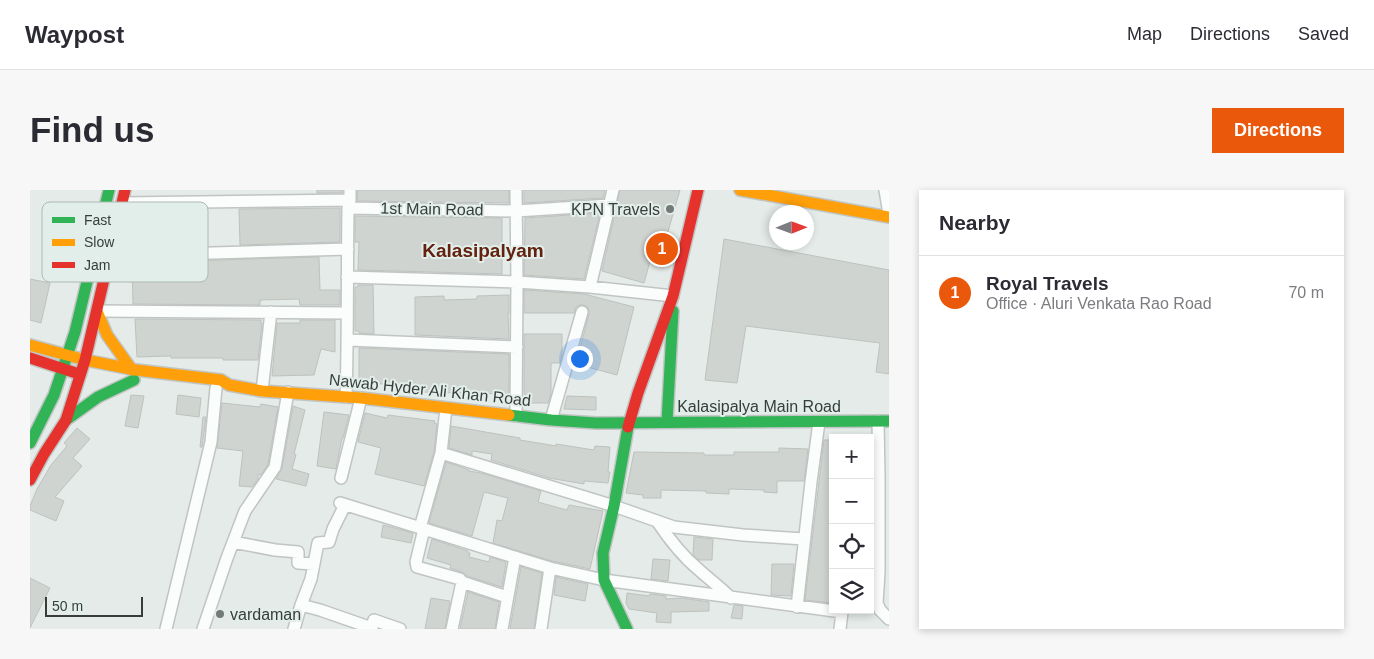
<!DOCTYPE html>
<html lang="en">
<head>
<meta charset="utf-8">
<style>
	:root { --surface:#fff; --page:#f7f7f7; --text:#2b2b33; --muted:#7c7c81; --line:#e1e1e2; --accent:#ea580c }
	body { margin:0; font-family:Helvetica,sans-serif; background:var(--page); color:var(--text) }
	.controls { position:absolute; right:15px; bottom:15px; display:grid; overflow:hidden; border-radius:0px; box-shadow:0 2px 8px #0003 }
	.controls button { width:45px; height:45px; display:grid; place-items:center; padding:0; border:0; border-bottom:1px solid var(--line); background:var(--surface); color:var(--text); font:25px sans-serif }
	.compass { position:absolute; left:739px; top:15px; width:45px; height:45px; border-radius:50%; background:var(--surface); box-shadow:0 2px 8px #0003; rotate:89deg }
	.scale { position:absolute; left:15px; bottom:12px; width:98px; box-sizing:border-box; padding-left:5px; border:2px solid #383d3b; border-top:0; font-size:14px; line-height:18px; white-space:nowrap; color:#383d3b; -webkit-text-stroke:4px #e1eee9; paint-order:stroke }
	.you { position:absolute; left:549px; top:168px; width:18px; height:18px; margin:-12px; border:4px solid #fff; border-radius:50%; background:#1a73e8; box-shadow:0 0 0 8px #1a73e833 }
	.badge { display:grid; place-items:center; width:32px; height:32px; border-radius:50%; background:var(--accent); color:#fff; font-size:16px; font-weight:700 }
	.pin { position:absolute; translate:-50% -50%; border:2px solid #fff; box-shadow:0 1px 5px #0006 }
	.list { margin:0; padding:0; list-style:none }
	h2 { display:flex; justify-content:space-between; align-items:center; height:65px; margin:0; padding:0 20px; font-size:21px }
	h2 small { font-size:16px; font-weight:400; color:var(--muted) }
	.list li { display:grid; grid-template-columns:32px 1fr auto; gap:15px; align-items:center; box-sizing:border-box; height:75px; padding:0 20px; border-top:1px solid var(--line) }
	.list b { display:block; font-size:19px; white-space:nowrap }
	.list p { margin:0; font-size:16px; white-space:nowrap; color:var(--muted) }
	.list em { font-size:16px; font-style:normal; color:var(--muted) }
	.icon { flex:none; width:28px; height:28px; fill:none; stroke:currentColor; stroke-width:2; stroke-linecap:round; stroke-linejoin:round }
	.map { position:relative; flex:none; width:859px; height:439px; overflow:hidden; border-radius:0px }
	header { display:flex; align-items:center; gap:30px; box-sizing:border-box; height:70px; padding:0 25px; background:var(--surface); border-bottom:1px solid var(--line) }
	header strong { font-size:24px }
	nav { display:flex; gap:28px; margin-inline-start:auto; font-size:18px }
	.intro { display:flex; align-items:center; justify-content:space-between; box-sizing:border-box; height:120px; padding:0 30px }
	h1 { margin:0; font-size:35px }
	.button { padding:12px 22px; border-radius:0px; background:var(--accent); color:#fff; font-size:18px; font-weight:700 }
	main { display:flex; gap:30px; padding:0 30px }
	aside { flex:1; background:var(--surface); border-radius:0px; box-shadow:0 2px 8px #0003 }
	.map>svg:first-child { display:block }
	.building { fill:#cfd4d1; stroke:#bec2bf }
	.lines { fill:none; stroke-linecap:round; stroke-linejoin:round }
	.street-casing { stroke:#c0c5c3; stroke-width:14 }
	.fast-casing { stroke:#c0c5c3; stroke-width:14 }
	.slow-casing { stroke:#c0c5c3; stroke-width:14 }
	.jam-casing { stroke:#c0c5c3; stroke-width:14 }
	.street { stroke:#fbfcfc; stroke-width:11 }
	.fast { stroke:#30b455; stroke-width:11 }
	.slow { stroke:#ff9f0a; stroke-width:11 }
	.jam { stroke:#e5322d; stroke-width:11 }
	.poi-dot { fill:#747a78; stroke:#e1eee9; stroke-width:2 }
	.labels { text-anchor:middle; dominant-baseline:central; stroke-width:4; stroke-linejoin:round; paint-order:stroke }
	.street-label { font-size:16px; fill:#383d3b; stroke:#e1eee9 }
	.poi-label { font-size:16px; fill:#383d3b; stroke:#e1eee9; text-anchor:end }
	.quarter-label { font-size:19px; font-weight:bold; fill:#63210f; stroke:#e1eee9 }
	.key { fill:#e1eee9; stroke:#aeb9b5; stroke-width:1 }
	.key-label { font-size:14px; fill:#383d3b }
</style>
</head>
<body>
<header>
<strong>Waypost</strong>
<nav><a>Map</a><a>Directions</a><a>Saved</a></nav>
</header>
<div class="intro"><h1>Find us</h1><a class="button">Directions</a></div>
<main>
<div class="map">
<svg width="859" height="439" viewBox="0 0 859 439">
	<rect width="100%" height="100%" fill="#e4ebe8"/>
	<path class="building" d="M287 0H312V3H287Z
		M328 0H479V13L327 11Z
		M494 0H575L573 8 494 13Z
		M590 0H650L637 45 628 43 614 93 572 81Z
		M310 18V52L210 55 209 19Z
		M570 23 554 89 494 85 495 28Z
		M325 26 472 28V84L328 80 329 52H325Z
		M694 49 859 80V184L846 182 850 153 716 136 707 193 675 190Z
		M289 67 290 100H310V115H270L269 109 230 110V115L103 114 102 75 130 74V76H155V71Z
		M0 89 20 93 11 133 0 130Z
		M328 95H343L344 144 329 143V141H325V97H328Z
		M494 100 554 104 604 117 587 185 546 174 559 124V120L557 116 554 115H550L546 117 544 123H494Z
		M479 105V123H478L479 149 385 145V107L414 106V110L447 109V106Z
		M105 129 231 130V134L232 133 228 170H193V168H141V166L107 167Z
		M270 130H305V162L291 159 284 185 242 186 247 133H270Z
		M494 144H532V164L530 173H521V204L518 213H495V204H494Z
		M329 158 479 164V204L389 202V197L329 192Z
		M101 205 114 206 108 238 95 236Z
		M148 205 171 208 169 227 146 224Z
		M537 206 566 207V220L534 219Z
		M192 213 230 217 231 214 248 217 238 274 231 285 228 284V289L222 297 209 296 213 261 187 258Z
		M263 216 275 220 264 264 266 265 262 279 279 284 276 296 246 289 252 278Z
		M294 222 319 225 313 248H312L306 279 287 276Z
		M335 223 357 228 358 225 405 231 404 233 407 234 404 262 394 296 345 284 351 258 328 252Z
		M173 227H176L172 257H170Z
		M421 236 490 248V250L526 256V254L564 260 565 256 580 257 578 282H580L578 293 554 291V294L519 288 461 270 462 264 442 261V265L419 258Z
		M47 238 60 249 43 268 52 276 25 307 34 311 26 331 0 320V316L7 299 21 275 37 256 34 253Z
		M794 250H803V333L801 358H803V413L775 410Z
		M749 258 778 259 774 291H747V303L734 302V300L699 299V304L676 303V301L631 300V308H613V305L596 303 604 262 674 263V265H704V262H749Z
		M416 272 439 280V281L451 283 511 301 508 312 537 320 539 315 573 321 560 379 522 371 463 353 467 330 472 331 478 308 454 302 442 346 399 333Z
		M353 335 383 343 381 353 351 347Z
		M664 347 683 349 682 370H669L663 365Z
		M402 349 438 361V363H440L439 367 459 372 460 367 476 372 472 397 437 386 432 382 420 378 421 375 397 368Z
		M623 369 640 370 638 391 621 389Z
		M742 374H764L761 406 741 405Z
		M491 377 512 383 504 439H480Z
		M526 387 558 394 555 411 524 405Z
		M0 388 20 398 0 438Z
		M438 402 469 412 465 439H430Z
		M597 403 619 406 620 404 636 406V409L652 408 679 412V421L641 422V433L626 432 627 423 599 419 596 413Z
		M401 408 420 411 415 439H395Z
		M704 415 713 416 712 429 701 428Z"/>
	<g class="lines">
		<defs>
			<path id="street" d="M486 0 487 92 486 226
				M855 0 859 24
				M92 13 320 10
				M318 18 486 21 580 15
				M80 66 318 59
				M317 87 487 92 560 97 643 106
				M560 97 583 0
				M67 121 317 123
				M318 150 487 157
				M232 201 241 122
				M316 207C318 144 317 81 318 18L320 10V0
				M521 230 552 122
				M848 231 849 287V382L847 413 850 420 859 429
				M411 263 584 316 644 337 713 345 774 349
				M311 288 331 208
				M310 313 520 378 574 390 812 422 810 439
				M315 315 303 339 299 352 288 353 281 389 271 415 290 420 342 438
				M627 331C639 349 651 365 668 379 679 389 690 397 701 408
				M390 338 411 263 416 218
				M394 339 386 372 387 377 430 389 432 392 422 439
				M203 352 245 360 268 362V373L284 374
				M432 392 477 407
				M767 417 781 292 789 232
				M136 439 181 252 186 198
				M173 439 197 368 215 321 245 277 258 202
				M264 439 271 415
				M341 439 344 430 370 439
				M472 439 485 367
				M511 439 520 378"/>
			<path id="fast" d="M479 225 521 230 566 233 859 231
				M36 230 68 207 104 190
				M637 232 643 121
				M0 253 24 205 45 142 79 0
				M597 439 574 390 573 363 584 316 598 237"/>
			<path id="slow" d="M710 0 859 27
				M67 121 77 145 102 180
				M0 155 48 168
				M55 170 106 180 191 190 199 195 232 201 331 208 479 225"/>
			<path id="jam" d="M0 168 46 183
				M598 237 608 203 643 106 668 0
				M0 290 14 264 36 230 55 170 95 0"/>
		</defs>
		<use href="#street" class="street-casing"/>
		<use href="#fast" class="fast-casing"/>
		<use href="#slow" class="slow-casing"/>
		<use href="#jam" class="jam-casing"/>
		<use href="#street" class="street"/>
		<use href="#fast" class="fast"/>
		<use href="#slow" class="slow"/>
		<use href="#jam" class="jam"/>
	</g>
	<g class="poi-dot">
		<circle cx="640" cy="19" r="5"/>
		<circle cx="190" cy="424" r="5"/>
	</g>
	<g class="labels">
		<g class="street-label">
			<text transform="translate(402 19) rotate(1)">1st Main Road</text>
			<text transform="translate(400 200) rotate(6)">Nawab Hyder Ali Khan Road</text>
			<text x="729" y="216">Kalasipalya Main Road</text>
		</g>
		<g class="poi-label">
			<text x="630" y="19">KPN Travels</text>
			<text x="200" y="424" text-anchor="start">vardaman</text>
		</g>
		<g class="quarter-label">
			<text x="453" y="60">Kalasipalyam</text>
		</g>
	</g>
	<rect x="12" y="12" width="166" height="80" rx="8" class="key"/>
	<rect x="22" y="27" width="23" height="6" fill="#30b455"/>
	<rect x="22" y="49" width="23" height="7" fill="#ff9f0a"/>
	<rect x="22" y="72" width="23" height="6" fill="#e5322d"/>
	<g class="key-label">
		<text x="54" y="35">Fast</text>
		<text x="54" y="57">Slow</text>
		<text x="54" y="80">Jam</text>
	</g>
</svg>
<div class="controls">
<button>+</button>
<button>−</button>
<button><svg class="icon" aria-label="locate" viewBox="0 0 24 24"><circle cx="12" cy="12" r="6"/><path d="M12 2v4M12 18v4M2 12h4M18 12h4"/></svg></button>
<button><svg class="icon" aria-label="layers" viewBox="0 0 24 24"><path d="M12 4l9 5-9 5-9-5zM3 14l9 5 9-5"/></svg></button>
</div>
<svg class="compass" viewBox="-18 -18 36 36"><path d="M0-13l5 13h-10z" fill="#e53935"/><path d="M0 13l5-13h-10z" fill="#7c7c81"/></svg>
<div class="scale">50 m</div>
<div class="you"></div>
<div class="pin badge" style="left:632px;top:59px">1</div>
</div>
<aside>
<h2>Nearby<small></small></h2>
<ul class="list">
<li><span class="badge">1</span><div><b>Royal Travels</b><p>Office · Aluri Venkata Rao Road</p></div><em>70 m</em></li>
</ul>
</aside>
</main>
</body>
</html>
